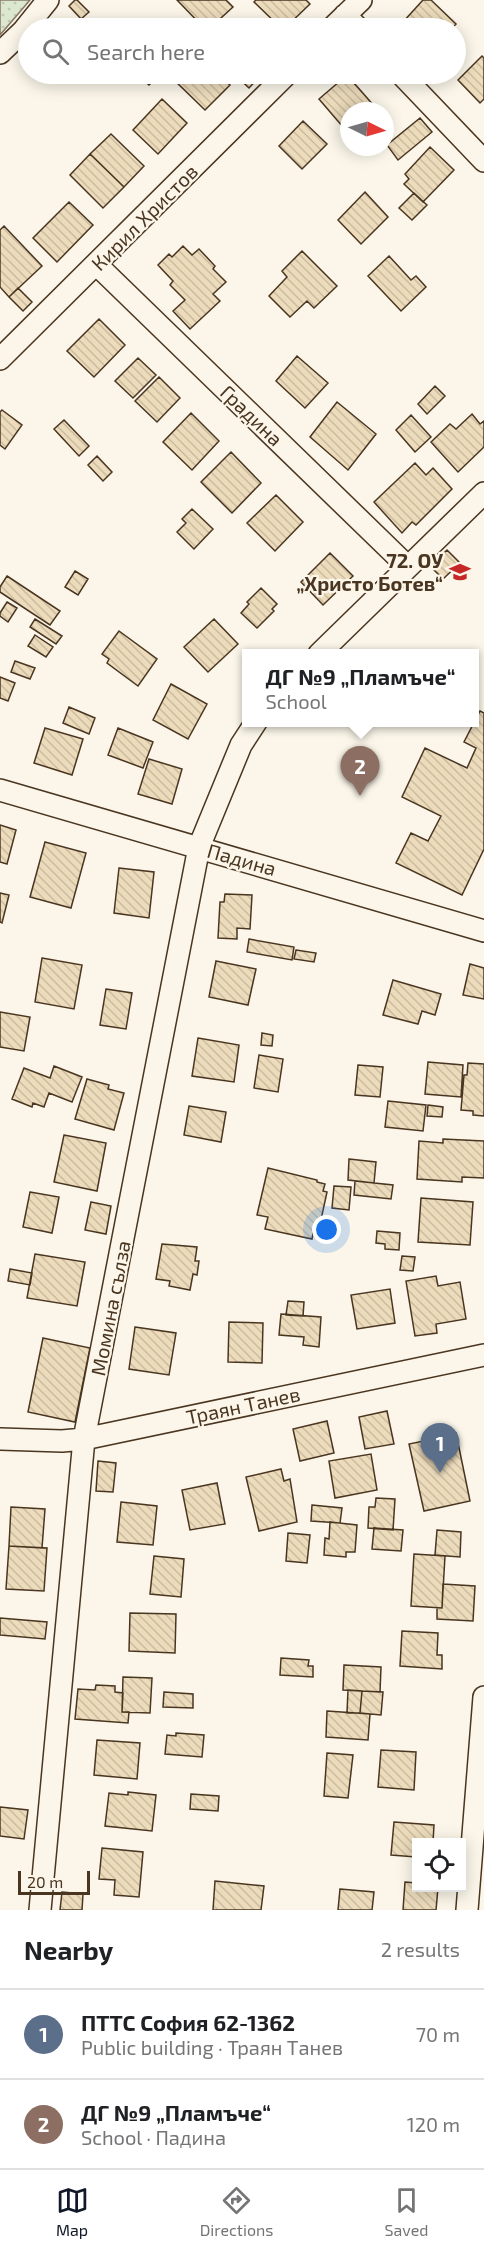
<!DOCTYPE html>
<html lang="en">
<head>
<meta charset="utf-8">
<style>
	:root { --surface:#fff; --page:#f6f6f6; --text:#202124; --muted:#757577; --line:#e0e0e0; --accent:#111827 }
	body { margin:0; font-family:"Exo 2",sans-serif; background:var(--page); color:var(--text) }
	.controls { position:absolute; right:18px; bottom:18px; display:grid; overflow:hidden; border-radius:0px; box-shadow:0 3px 15px #0003 }
	.controls button { width:54px; height:54px; display:grid; place-items:center; padding:0; border:0; border-bottom:2px solid var(--line); background:var(--surface); color:var(--text); font:30px sans-serif }
	.compass { position:absolute; left:340px; top:102px; width:54px; height:54px; border-radius:50%; background:var(--surface); box-shadow:0 3px 15px #0003; rotate:95deg }
	.scale { position:absolute; left:18px; bottom:15px; width:72px; box-sizing:border-box; padding-left:6px; border:3px solid #4a3520; border-top:0; font-size:16px; line-height:21px; white-space:nowrap; color:#4a3520; -webkit-text-stroke:4px #fbf6e9; paint-order:stroke }
	.you { position:absolute; left:327px; top:1230px; width:21px; height:21px; margin:-15px; border:4px solid #fff; border-radius:50%; background:#1a73e8; box-shadow:0 0 0 9px #1a73e833 }
	.badge { display:grid; place-items:center; width:39px; height:39px; border-radius:50%; background:var(--accent); color:#fff; font-size:20px; font-weight:700 }
	.pin { position:absolute; translate:-50% -50px; filter:drop-shadow(0 2px 3px #0008) }
	.pin::after { content:''; position:absolute; top:32px; width:21px; height:18px; background:inherit; clip-path:polygon(0 0,100% 0,50% 100%) }
	.popup { position:absolute; left:242px; top:649px; width:237px; height:78px; box-sizing:border-box; display:grid; place-content:center; border-radius:0px; background:var(--surface); filter:drop-shadow(0 2px 4px #0005); font-size:20px; white-space:nowrap; color:var(--muted) }
	.popup b { font-size:22px; color:var(--text) }
	.popup::after { content:''; position:absolute; left:50%; top:100%; margin-left:-12px; border:12px solid transparent; border-top-color:var(--surface) }
	.list { margin:0; padding:0; list-style:none }
	h2 { display:flex; justify-content:space-between; align-items:center; height:78px; margin:0; padding:0 24px; font-size:26px }
	h2 small { font-size:20px; font-weight:400; color:var(--muted) }
	.list li { display:grid; grid-template-columns:39px 1fr auto; gap:18px; align-items:center; box-sizing:border-box; height:90px; padding:0 24px; border-top:2px solid var(--line) }
	.list b { display:block; font-size:22px; white-space:nowrap }
	.list p { margin:0; font-size:20px; white-space:nowrap; color:var(--muted) }
	.list em { font-size:20px; font-style:normal; color:var(--muted) }
	.icon { flex:none; width:33px; height:33px; fill:none; stroke:currentColor; stroke-width:2; stroke-linecap:round; stroke-linejoin:round }
	.map { position:relative; flex:none; width:484px; height:1910px; overflow:hidden }
	.search { position:absolute; background:var(--surface); box-shadow:0 3px 15px #0003; left:18px; right:18px; top:18px; height:66px; display:flex; align-items:center; gap:15px; box-sizing:border-box; padding:0 21px; border-radius:33px; color:var(--muted); font-size:22px }
	.sheet { height:258px; background:var(--surface) }
	nav { display:flex; justify-content:space-around; align-items:center; box-sizing:border-box; height:84px; border-top:2px solid var(--line); background:var(--surface); font-size:16px; color:var(--muted) }
	nav a { display:grid; justify-items:center; gap:3px }
	nav .on { color:var(--accent) }
	.map>svg:first-child { display:block }
	.grass { fill:url(#grass-dots); stroke:#887966; stroke-width:1.5 }
	.building { fill:url(#building-back-hatch); stroke:#4a3520; stroke-width:1.5 }
	.lines { fill:none; stroke-linecap:round; stroke-linejoin:round }
	.street-casing { stroke:#4a3520; stroke-width:24 }
	.street { stroke:#fbf6e9; stroke-width:21 }
	.labels { text-anchor:middle; dominant-baseline:central; stroke-width:4.5; stroke-linejoin:round; paint-order:stroke }
	.street-label { font-size:20px; fill:#4a3520; stroke:#fbf6e9 }
	.poi-label { font-size:20px; font-weight:bold; fill:#4a3520; stroke:#fbf6e9; text-anchor:end }
</style>
</head>
<body>
<div class="map">
<svg width="484" height="1910" viewBox="0 0 484 1910">
	<defs>
		<pattern id="grass-dots" width="8" height="8" patternUnits="userSpaceOnUse" patternTransform="scale(1.5)"><rect width="8" height="8" fill="#dce7d0"/><path d="M2 2h.1M6 6h.1" fill="none" stroke="#bec7b2" stroke-width="1.8" stroke-linecap="round"/></pattern>
		<pattern id="building-back-hatch" width="6" height="6" patternUnits="userSpaceOnUse" patternTransform="scale(1.5)"><rect width="6" height="6" fill="#ecdcbc"/><path d="M-1 5l2 2M0 0l6 6M5-1l2 2" fill="none" stroke="#ccbda1"/></pattern>
	</defs>
	<rect width="100%" height="100%" fill="#fbf6e9"/>
	<path class="grass" d="M0 0H30L0 35Z"/>
	<path class="building" d="M75 0H77L89 12 81 19 69 6Z
		M177 0H226L233 7 210 28H204Z
		M256 0H306L310 4 285 28H281L254 2Z
		M423 0H431L456 24 452 28H410L403 22Z
		M482 56 484 58V99L480 103 458 80Z
		M137 74H161L149 85Z
		M173 74H218L230 85 205 110 170 76Z
		M234 74H255L259 77 249 88Z
		M347 75 375 107 371 111H349V134L319 99Z
		M162 99 187 123 158 154 133 130Z
		M420 118 432 132 398 160 387 145Z
		M303 121 327 144 302 169 279 146Z
		M111 134 144 166 124 187 90 154Z
		M430 147 454 170 423 202 404 184 409 179 405 174Z
		M90 154 124 187 103 208 70 175Z
		M365 192 388 217 361 244 338 220Z
		M414 193 427 205 412 220 399 208Z
		M69 202 93 225 57 262 33 238Z
		M4 226 42 266 9 297 0 287V230Z
		M183 246 192 255 199 249 215 266 213 269 226 282 213 294 220 301 190 329 173 311 185 300 170 285 173 281 158 265 169 254 172 257Z
		M302 251 337 286 314 308 307 301 290 317 269 296 287 277 282 271Z
		M389 256 411 280 416 276 426 287 401 311 368 276Z
		M18 288 32 302 23 311 9 297Z
		M99 319 125 345 94 377 67 351Z
		M297 356 328 383 305 408 276 381Z
		M138 358 156 375 133 398 115 381Z
		M159 377 180 398 157 422 135 401Z
		M435 386 445 396 427 414 418 404Z
		M337 402 376 434 348 470 310 437Z
		M2 410 22 425 5 449 0 445V412Z
		M191 413 219 441 192 470 163 442Z
		M472 414 480 424 484 421V447L458 472 431 442 450 424 456 429Z
		M411 415 431 437 415 452 396 430Z
		M64 420 89 446 79 456 54 429Z
		M231 452 261 483 232 513 201 482Z
		M97 456 112 472 103 481 88 465Z
		M415 463 426 475 433 468 452 489 416 525 412 522 402 533 374 502Z
		M276 495 303 522 275 551 247 523Z
		M192 509 213 529 194 549 177 532 186 523 182 519Z
		M447 550 460 563 443 579 430 566Z
		M330 553 353 576 323 605 301 582Z
		M75 571 88 579 78 595 65 587Z
		M7 576 60 611 50 625 0 592V587Z
		M261 588 277 604 272 609 274 611 257 628 241 613 249 604 247 602Z
		M7 602 17 608 8 622 0 616V613Z
		M35 619 62 636 56 644 30 627Z
		M214 619 238 644 208 672 184 647Z
		M119 631 157 659 138 686 107 663 109 659 102 654Z
		M35 635 53 647 46 657 28 646Z
		M15 661 35 668 30 679 11 672Z
		M0 677 15 683 8 701 0 698Z
		M171 684 207 704 188 739 153 720Z
		M69 707 95 718 89 734 63 723Z
		M480 711 484 713V849L462 895 396 863 411 833 428 841 441 816 402 797 425 748 467 768 476 748 464 742Z
		M45 728 83 739 72 775 34 763Z
		M118 728 153 742 143 768 108 755Z
		M149 759 182 769 172 804 138 794Z
		M0 825 16 830 7 864 0 862Z
		M45 842 86 853 71 908 30 897Z
		M119 868 154 872 149 918 114 913Z
		M0 893 9 895 2 923 0 922Z
		M225 894 252 895 250 929 237 928V939L218 938 220 902H224Z
		M249 939 294 947 292 960 247 952Z
		M296 950 316 953 314 962 294 959Z
		M42 958 82 965 74 1009 35 1002Z
		M216 961 256 969 248 1005 209 997Z
		M470 964 484 968V999L463 995Z
		M393 980 441 994 435 1015 422 1011 418 1024 383 1015Z
		M106 989 132 993 126 1029 100 1025Z
		M0 1012 30 1017 24 1051 0 1047Z
		M262 1033 273 1035 272 1046 261 1045Z
		M198 1038 239 1045 234 1082 192 1076Z
		M259 1055 283 1059 278 1092 254 1088Z
		M428 1062 463 1065 461 1097 425 1094Z
		M468 1063 484 1064V1116L473 1115V1111L461 1110 464 1075H467Z
		M358 1065 383 1067 380 1097 355 1095Z
		M54 1066 82 1077 72 1102 49 1093 44 1107 33 1103 32 1107 12 1099 24 1068 50 1078Z
		M87 1079 109 1085 108 1089 124 1093 114 1130 75 1119Z
		M388 1101 426 1105 423 1131 385 1127Z
		M428 1105 443 1107 442 1117 427 1116Z
		M189 1106 226 1112 221 1142 184 1135Z
		M64 1135 106 1143 97 1191 54 1182Z
		M443 1139 484 1141V1178L462 1177V1182L417 1179 419 1141 443 1143Z
		M349 1159 376 1162 374 1183 348 1180Z
		M268 1168 317 1180V1182L325 1184 323 1191 327 1192 319 1229 314 1228 312 1239 265 1229 268 1217 257 1215Z
		M355 1181 393 1185 391 1199 354 1195Z
		M334 1186 351 1187 349 1210 332 1208Z
		M30 1192 59 1197 52 1233 23 1227Z
		M421 1198 473 1202 470 1245 418 1242Z
		M91 1202 111 1206 106 1234 85 1230Z
		M377 1231 400 1233 399 1250 385 1249V1244L376 1243Z
		M162 1244 197 1247 195 1261H199L197 1275 193 1274 190 1290 169 1286 170 1281 156 1279Z
		M35 1254 85 1262 77 1306 27 1298Z
		M402 1256 415 1257 413 1271 400 1270Z
		M10 1269 32 1273 30 1285 8 1281Z
		M436 1276 438 1286 460 1282 466 1319 436 1324 437 1333 415 1336 406 1281Z
		M390 1289 395 1323 357 1329 351 1295Z
		M288 1301 304 1302 303 1316 286 1315Z
		M281 1314 321 1317 319 1347 303 1345 304 1337 279 1335Z
		M229 1322 263 1323 262 1363 228 1362Z
		M135 1327 176 1333 169 1375 129 1369Z
		M43 1338 90 1348 75 1422 28 1412Z
		M387 1411 394 1444 365 1449 359 1417Z
		M327 1421 334 1453 300 1461 293 1429Z
		M456 1433 470 1501 424 1511 409 1444 428 1440 429 1443 440 1440 439 1437Z
		M371 1454 377 1490 335 1498 329 1461Z
		M98 1461 116 1463 113 1492 96 1491Z
		M281 1469 284 1481 290 1479 297 1522 259 1531 246 1477Z
		M217 1483 225 1524 190 1530 182 1490Z
		M376 1498 395 1499 393 1530 368 1528 369 1507H375Z
		M121 1502 157 1506 153 1545 117 1542Z
		M312 1505 342 1508 340 1523 311 1521Z
		M11 1507 45 1509 42 1548 9 1546Z
		M330 1522 357 1525 355 1552H346V1557L324 1555 325 1538 329 1539Z
		M374 1528 403 1530 401 1551 372 1549Z
		M437 1530 461 1532 460 1557 435 1555Z
		M288 1533 310 1535 307 1563 286 1561Z
		M9 1546 47 1548 44 1591 6 1589Z
		M414 1554 445 1556 442 1608 411 1606Z
		M154 1556 184 1559 181 1597 150 1594Z
		M443 1584 475 1586 473 1621 437 1619V1608H442Z
		M130 1613 176 1614 175 1653 129 1651Z
		M0 1618 47 1622 45 1639 0 1635Z
		M402 1631 438 1633 437 1655H442V1669L400 1666Z
		M281 1658 309 1660 308 1666H313V1677L280 1675Z
		M344 1665 381 1667 380 1692 343 1690Z
		M123 1677 152 1678 150 1713 122 1712Z
		M96 1685 115 1686V1692L123 1693 122 1712H129L128 1723 75 1719 78 1689 95 1690Z
		M348 1690 362 1691 360 1713H347Z
		M362 1691 383 1692 381 1715 360 1713Z
		M164 1692 193 1694V1708L163 1707Z
		M327 1711 370 1714 368 1740 326 1737Z
		M176 1733 204 1735 202 1757 165 1754 167 1735 176 1736Z
		M97 1740 140 1743 137 1779 94 1775Z
		M381 1750 416 1752 414 1790 378 1787Z
		M327 1753 353 1755 348 1798 324 1796Z
		M128 1792 156 1795 152 1831 105 1826 109 1793 128 1795Z
		M191 1794 219 1796 218 1811 190 1809Z
		M0 1807 28 1810 24 1839 0 1836Z
		M394 1822 434 1825 433 1842H416V1857L391 1855Z
		M102 1848 143 1852 139 1897 114 1895 115 1880 99 1879Z
		M215 1881 264 1886 261 1910H213Z
		M405 1882 416 1883V1888H438L436 1910H403Z
		M340 1889 374 1892 372 1910H338Z
		M62 1892 83 1894 82 1910H60Z"/>
	<g class="lines">
		<defs>
			<path id="street" d="M345 15 358 28
				M332 28 361 0
				M0 53 23 31 48 0
				M401 74 484 161
				M96 264 407 566
				M0 359 287 74
				M319 654 484 493
				M0 790 484 931
				M0 1439 62 1441 84 1439 484 1355
				M40 1910 84 1439 199 847 241 745 256 722
				M467 1910 484 1697"/>
		</defs>
		<use href="#street" class="street-casing"/>
		<use href="#street" class="street"/>
	</g>
	<defs>
		<symbol id="school-bare" viewBox="-9 -9 18 18"><path d="M0-5L7-2L0 1L-7-2ZM-4 1L0 2.5L4 1V4Q0 6-4 4Z" fill="#c62828" stroke="#fbf6e9" stroke-width="2.5" paint-order="stroke"/></symbol>
	</defs>
	<g fill-rule="evenodd">
		<use href="#school-bare" x="445" y="557" width="30" height="30"/>
	</g>
	<g class="labels">
		<g class="street-label">
			<text transform="translate(144 217) rotate(-45)">Кирил Христов</text>
			<text transform="translate(252 415) rotate(44)">Градина</text>
			<text transform="translate(242 859) rotate(16)">Падина</text>
			<text transform="translate(110 1308) rotate(-79)">Момина сълза</text>
			<text transform="translate(243 1405) rotate(-12)">Траян Танев</text>
		</g>
		<g class="poi-label">
			<text x="443" y="560">72. ОУ<tspan x="443" dy="23">„Христо Ботев“</tspan></text>
		</g>
	</g>
</svg>
<div class="controls">
<button><svg class="icon" aria-label="locate" viewBox="0 0 24 24"><circle cx="12" cy="12" r="6"/><path d="M12 2v4M12 18v4M2 12h4M18 12h4"/></svg></button>
</div>
<svg class="compass" viewBox="-18 -18 36 36"><path d="M0-13l5 13h-10z" fill="#e53935"/><path d="M0 13l5-13h-10z" fill="#757577"/></svg>
<div class="scale">20 m</div>
<div class="you"></div>
<div class="pin badge" style="left:440px;top:1473px;background:#5c6f8a">1</div>
<div class="pin badge" style="left:360px;top:796px;background:#8d6e63">2</div>
<div class="popup"><b>ДГ №9 „Пламъче“</b>School</div>
<div class="search"><svg class="icon" aria-label="search" viewBox="0 0 24 24"><circle cx="10" cy="10" r="6"/><path d="M15 15l6 6"/></svg>Search here</div>
</div>
<section class="sheet">
<h2>Nearby<small>2 results</small></h2>
<ul class="list">
<li><span class="badge" style="background:#5c6f8a">1</span><div><b>ПТТС София 62-1362</b><p>Public building · Траян Танев</p></div><em>70 m</em></li>
<li><span class="badge" style="background:#8d6e63">2</span><div><b>ДГ №9 „Пламъче“</b><p>School · Падина</p></div><em>120 m</em></li>
</ul>
</section>
<nav>
<a class="on"><svg class="icon" aria-label="map" viewBox="0 0 24 24"><path d="M3 6l6-2 6 2 6-2v14l-6 2-6-2-6 2zM9 4v14M15 6v14"/></svg>Map</a>
<a><svg class="icon" aria-label="directions" viewBox="0 0 24 24"><path d="M12 3l9 9-9 9-9-9zM9 14v-3h6M13 9l2 2-2 2"/></svg>Directions</a>
<a><svg class="icon" aria-label="saved" viewBox="0 0 24 24"><path d="M7 4h10v16l-5-4-5 4z"/></svg>Saved</a>
</nav>
</body>
</html>
